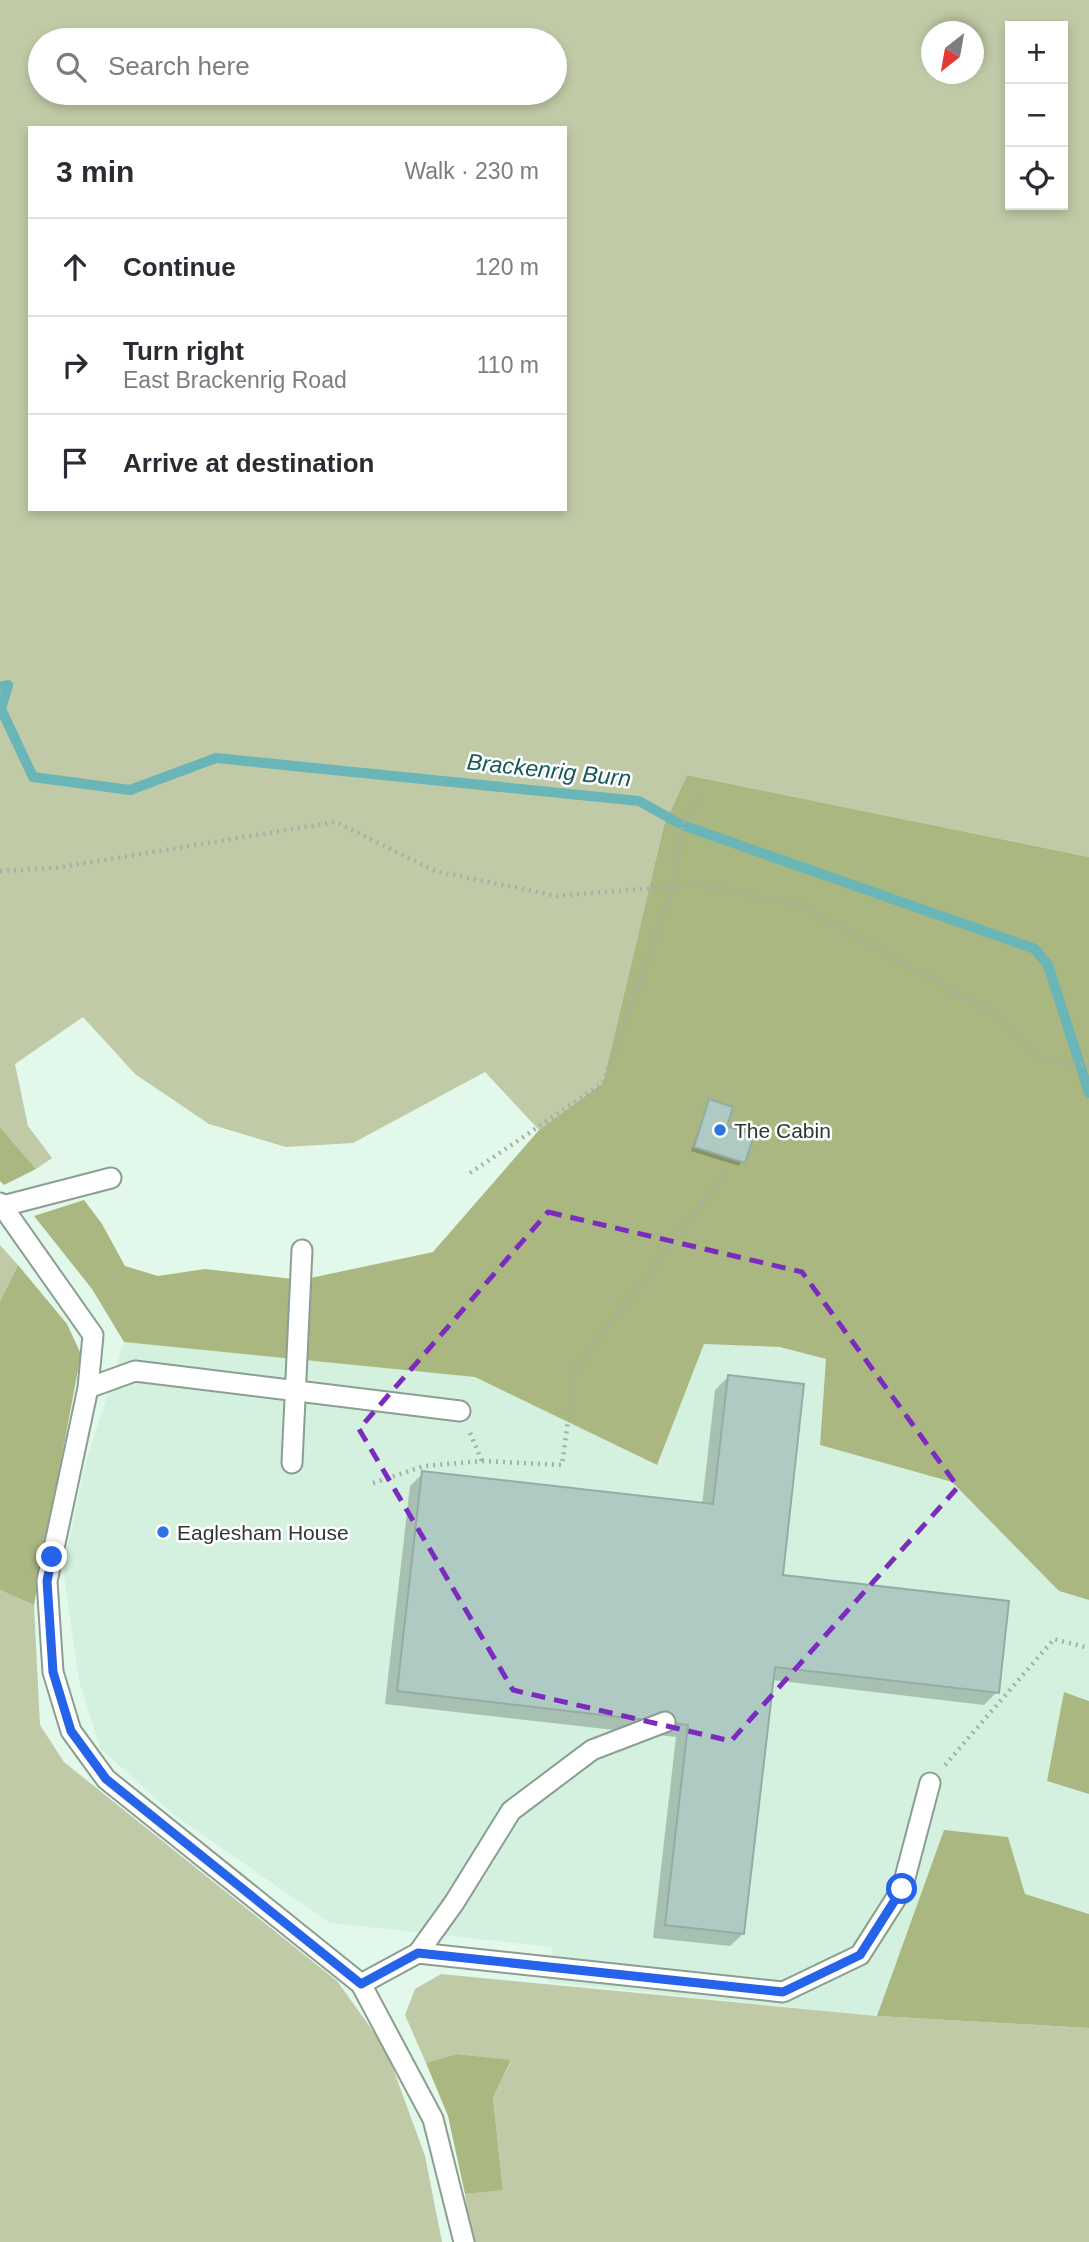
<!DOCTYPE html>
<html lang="en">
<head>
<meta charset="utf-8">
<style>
	:root { --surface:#fff; --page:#f2f2f3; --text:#2b2b33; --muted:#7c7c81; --line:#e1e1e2 }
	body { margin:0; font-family:Helvetica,sans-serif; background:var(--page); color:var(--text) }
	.controls { position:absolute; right:21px; top:21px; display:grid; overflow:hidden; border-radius:0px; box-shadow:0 4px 10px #0003 }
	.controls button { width:63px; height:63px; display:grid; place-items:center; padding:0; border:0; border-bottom:2px solid var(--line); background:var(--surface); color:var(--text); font:35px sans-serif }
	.compass { position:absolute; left:921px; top:21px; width:63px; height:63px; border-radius:50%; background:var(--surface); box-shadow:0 4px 10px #0003; rotate:211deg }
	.stop { position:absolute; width:21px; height:21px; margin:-16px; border:5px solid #2563eb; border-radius:50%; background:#fff }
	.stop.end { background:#2563eb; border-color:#fff; box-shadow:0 2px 7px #0008 }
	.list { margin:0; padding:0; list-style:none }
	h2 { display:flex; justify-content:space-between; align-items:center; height:91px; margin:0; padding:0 28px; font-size:30px }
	h2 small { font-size:23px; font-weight:400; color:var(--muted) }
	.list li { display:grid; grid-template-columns:46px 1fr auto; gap:21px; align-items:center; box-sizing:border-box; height:98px; padding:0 28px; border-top:2px solid var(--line) }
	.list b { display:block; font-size:26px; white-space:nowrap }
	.list p { margin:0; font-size:23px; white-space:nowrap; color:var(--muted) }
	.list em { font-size:23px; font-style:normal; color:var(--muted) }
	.icon { flex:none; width:38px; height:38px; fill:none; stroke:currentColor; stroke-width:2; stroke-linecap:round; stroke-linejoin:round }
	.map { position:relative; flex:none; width:1089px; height:2242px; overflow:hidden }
	.search { position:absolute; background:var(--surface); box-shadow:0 4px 10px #0003; left:28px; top:28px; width:539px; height:77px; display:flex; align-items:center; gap:18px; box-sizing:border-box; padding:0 24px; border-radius:38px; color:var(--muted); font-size:26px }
	.panel { position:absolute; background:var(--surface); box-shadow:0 4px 10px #0003; left:28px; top:126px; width:539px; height:385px; border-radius:0px }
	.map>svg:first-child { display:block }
	.built { fill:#d3f1de }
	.green { fill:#c1caa6; fill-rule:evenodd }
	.forest { fill:#abb780 }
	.shadow { fill:#0003 }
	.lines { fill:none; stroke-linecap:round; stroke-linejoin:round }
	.stream { stroke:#6ab5b8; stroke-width:10 }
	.building { fill:#afcac3; stroke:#93aca6; stroke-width:2 }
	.lane-casing { stroke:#8a9e91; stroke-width:23 }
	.path { stroke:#a0b1a7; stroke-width:4.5; stroke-dasharray:2 5; stroke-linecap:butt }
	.lane { stroke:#fff; stroke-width:19 }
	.route { stroke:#2563eb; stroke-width:9 }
	.marked { fill:none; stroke:#7b2cbf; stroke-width:5; stroke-dasharray:14 9; stroke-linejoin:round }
	.poi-dot { fill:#2d76e2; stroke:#fff; stroke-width:2.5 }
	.labels { text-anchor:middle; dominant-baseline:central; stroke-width:5; stroke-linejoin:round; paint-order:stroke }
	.poi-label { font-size:21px; fill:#2f3732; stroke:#fff; text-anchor:start }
	.water-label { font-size:23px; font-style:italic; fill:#17585a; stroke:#fff }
</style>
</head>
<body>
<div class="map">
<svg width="1089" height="2242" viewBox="0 0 1089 2242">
	<rect width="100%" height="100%" fill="#e2f8ea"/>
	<path class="built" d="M124 1342 475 1377 656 1465 703 1343 780 1347 826 1359 820 1445 952 1482 1059 1591 1089 1600V1701L1065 1692 1047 1781 1089 1794V1914L1024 1894 944 1830 877 2016 548 1982 553 1947 330 1923 174 1815 100 1748 79 1681 63 1568 85 1465Z"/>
	<path class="green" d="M0 0H1089V857L687 775 664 825 603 1083 539 1130 485 1072 353 1143 286 1147 209 1124 135 1074 83 1017 15 1064 28 1126 52 1158 36 1169 0 1127ZM1010 26H1063V205H1010ZM932 32H974V74H932ZM40 40H555V93H40ZM30 128H565V509H30Z
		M0 1245 18 1265 0 1301Z
		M0 1590 34 1605 40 1725 64 1762 337 1981 386 2049 425 2156 442 2242H0Z
		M441 1974 877 2016 1089 2028V2242H471L465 2194 503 2189 493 2098 511 2061 456 2054 426 2063 405 2015 415 1989Z"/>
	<path class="forest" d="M687 775 1089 857V1600L1059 1591 952 1482 820 1445 826 1359 780 1347 704 1344 657 1465 475 1377 124 1342 92 1289 34 1216 84 1200 102 1224 125 1266 158 1276 205 1269 301 1280 433 1252 539 1130 603 1083 664 825Z
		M0 1127 36 1169 4 1185 0 1181Z
		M18 1265 67 1324 81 1354 34 1605 0 1590V1301Z
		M1064 1692 1089 1701V1794L1047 1781Z
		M944 1830 1008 1837 1025 1894 1089 1914V2028L877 2016Z
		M456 2054 511 2060 493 2098 503 2190 465 2194 448 2116 426 2063Z"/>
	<path class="shadow" d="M709 1101 725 1127 752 1136 739 1166 691 1151Z
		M728 1377 781 1577 997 1692 984 1705 772 1680 743 1934 730 1946 653 1938 676 1737 385 1704 410 1486 423 1473 702 1505 715 1390Z"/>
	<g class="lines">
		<path class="stream" d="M0 687 8 685 1 709 33 777 130 790 216 758 639 801 682 825 1035 949 1048 965 1089 1093"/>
	</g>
	<path class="building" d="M709 1099 733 1107 727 1126 754 1135 745 1163 694 1147Z
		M728 1375 804 1384 783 1575 1009 1601 999 1693 775 1667 744 1934 665 1925 688 1725 397 1691 422 1471 713 1504Z"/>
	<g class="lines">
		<defs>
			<path id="lane" d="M0 1203 93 1335 88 1388 47 1581 53 1672 71 1731 106 1779 361 1984 433 2119 464 2242
				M3 1206 111 1178
				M88 1388 135 1371 460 1411
				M292 1463 302 1250
				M418 1953 454 1903 511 1811 592 1750 665 1722
				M361 1984 418 1953 783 1992 860 1955 902 1889 930 1783"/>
		</defs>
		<use href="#lane" class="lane-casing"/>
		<path class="path" d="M0 871 55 868 336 822 435 871 557 896 700 884 802 906 994 1014 1039 1058 1089 1066
			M470 1173 603 1083 673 887 682 825 701 793
			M470 1433 482 1461
			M373 1483 424 1466 482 1461 562 1465 575 1369 724 1175
			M945 1765 1054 1639 1089 1648"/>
		<use href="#lane" class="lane"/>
	</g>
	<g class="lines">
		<path class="route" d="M52 1557 47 1581 53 1672 71 1731 106 1779 361 1984 418 1953 783 1992 860 1955 902 1889"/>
	</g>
	<path class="marked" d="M548 1212 802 1272 958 1487 731 1741 513 1690 359 1429Z"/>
	<g class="poi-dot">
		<circle cx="720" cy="1130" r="7"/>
		<circle cx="163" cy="1532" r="7"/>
	</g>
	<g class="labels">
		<g class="poi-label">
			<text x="734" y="1130">The Cabin</text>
			<text x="177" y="1532">Eaglesham House</text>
		</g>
		<g class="water-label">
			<text transform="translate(549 770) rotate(6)">Brackenrig Burn</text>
		</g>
	</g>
</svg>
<div class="controls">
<button>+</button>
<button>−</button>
<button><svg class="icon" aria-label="locate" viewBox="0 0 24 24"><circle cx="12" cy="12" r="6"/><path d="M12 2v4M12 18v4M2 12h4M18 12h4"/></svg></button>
</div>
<svg class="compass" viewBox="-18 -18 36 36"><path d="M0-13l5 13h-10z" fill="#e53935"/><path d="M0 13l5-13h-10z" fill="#7c7c81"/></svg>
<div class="stop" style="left:902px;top:1889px"></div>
<div class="stop end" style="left:52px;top:1557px"></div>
<div class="search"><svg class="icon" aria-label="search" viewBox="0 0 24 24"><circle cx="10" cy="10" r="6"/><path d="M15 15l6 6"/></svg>Search here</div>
<section class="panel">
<h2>3 min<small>Walk · 230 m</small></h2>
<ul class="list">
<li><svg class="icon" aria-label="ahead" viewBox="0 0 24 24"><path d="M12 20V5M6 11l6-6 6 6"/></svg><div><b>Continue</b></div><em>120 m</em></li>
<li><svg class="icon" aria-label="right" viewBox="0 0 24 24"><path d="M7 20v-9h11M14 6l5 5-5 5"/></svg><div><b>Turn right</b><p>East Brackenrig Road</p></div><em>110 m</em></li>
<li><svg class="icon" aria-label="arrive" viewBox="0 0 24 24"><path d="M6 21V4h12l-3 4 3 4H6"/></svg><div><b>Arrive at destination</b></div></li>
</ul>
</section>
</div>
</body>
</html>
